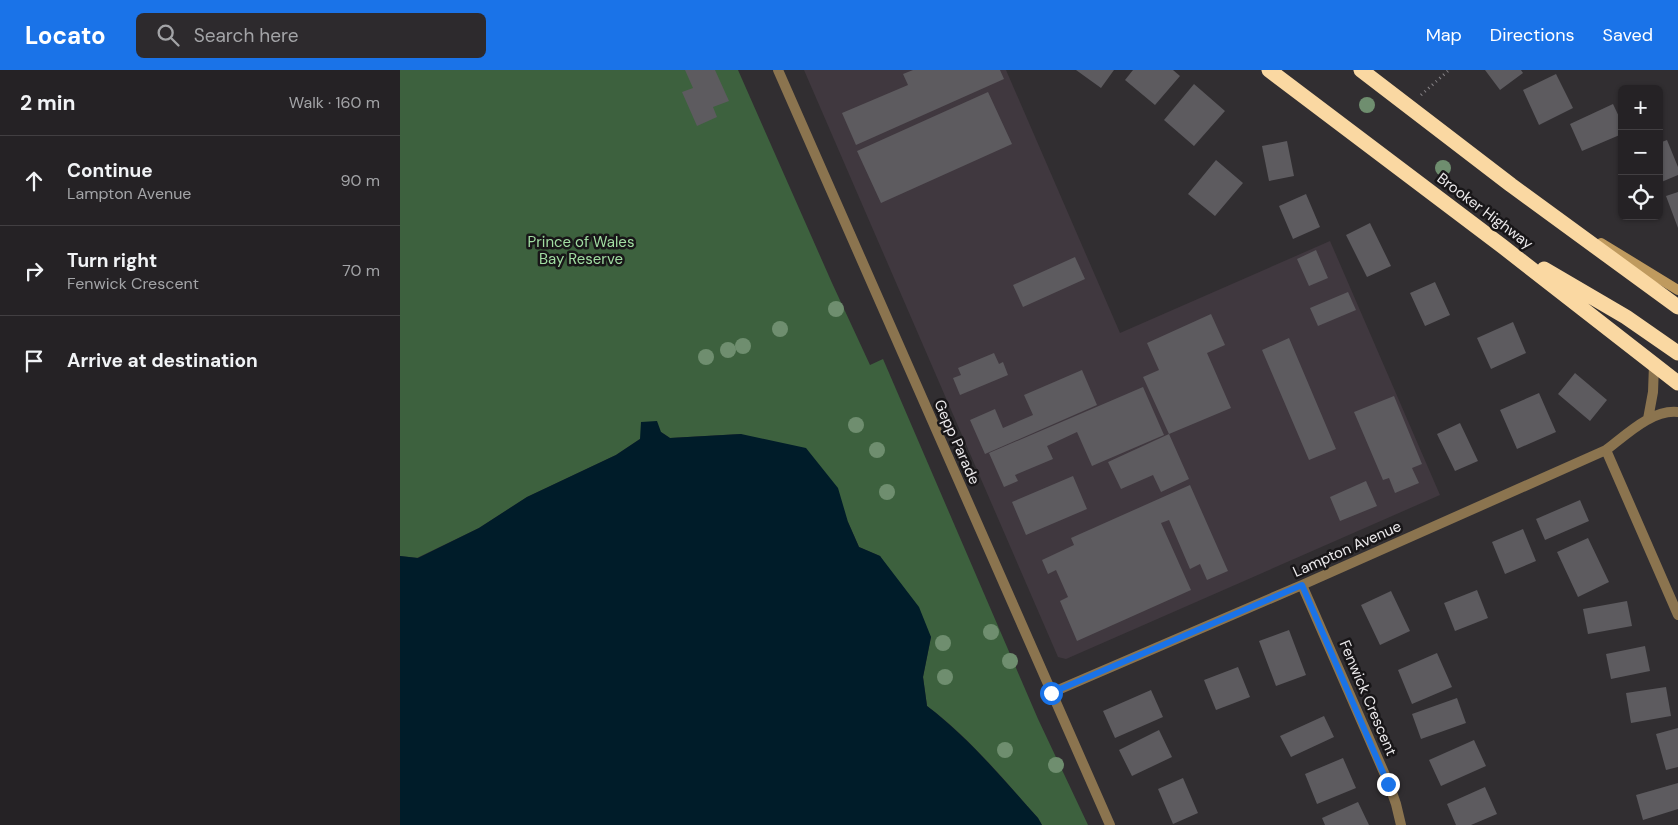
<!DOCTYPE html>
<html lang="en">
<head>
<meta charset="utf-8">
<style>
	:root { --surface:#252225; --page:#2d2a2d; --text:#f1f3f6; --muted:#a3a4a7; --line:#423f42; --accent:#1a73e8 }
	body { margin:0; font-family:"DM Sans",sans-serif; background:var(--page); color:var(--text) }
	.controls { position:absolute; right:15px; top:15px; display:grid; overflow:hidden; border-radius:8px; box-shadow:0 1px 4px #0004 }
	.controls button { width:45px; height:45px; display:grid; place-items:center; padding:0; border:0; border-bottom:1px solid var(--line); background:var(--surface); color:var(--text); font:25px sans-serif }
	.stop { position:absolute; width:15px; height:15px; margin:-11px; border:4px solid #1a73e8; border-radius:50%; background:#fff }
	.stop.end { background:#1a73e8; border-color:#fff; box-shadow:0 1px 5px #0008 }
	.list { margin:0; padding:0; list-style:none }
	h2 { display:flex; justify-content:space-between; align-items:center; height:65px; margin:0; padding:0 20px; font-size:21px }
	h2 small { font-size:16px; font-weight:400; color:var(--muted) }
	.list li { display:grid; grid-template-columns:32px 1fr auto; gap:15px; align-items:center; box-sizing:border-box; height:90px; padding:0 20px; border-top:1px solid var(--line) }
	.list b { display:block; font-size:19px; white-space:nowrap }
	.list p { margin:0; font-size:16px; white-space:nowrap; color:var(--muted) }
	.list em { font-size:16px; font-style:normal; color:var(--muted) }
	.icon { flex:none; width:28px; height:28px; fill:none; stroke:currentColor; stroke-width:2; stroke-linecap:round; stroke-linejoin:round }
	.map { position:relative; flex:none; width:1278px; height:755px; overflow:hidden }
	header { display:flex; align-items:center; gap:30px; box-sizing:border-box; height:70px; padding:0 25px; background:var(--accent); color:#fff }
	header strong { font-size:24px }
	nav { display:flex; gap:28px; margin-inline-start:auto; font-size:18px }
	.search { width:350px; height:45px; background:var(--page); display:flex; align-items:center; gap:12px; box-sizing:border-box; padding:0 18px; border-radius:8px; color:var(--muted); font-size:19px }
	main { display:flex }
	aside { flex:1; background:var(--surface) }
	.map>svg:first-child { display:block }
	.built { fill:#40383f }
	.green { fill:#3d613e }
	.water { fill:#001c29 }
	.building { fill:#5d5b5f }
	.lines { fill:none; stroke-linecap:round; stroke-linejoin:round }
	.path { stroke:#878487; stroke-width:3; stroke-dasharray:1 4; stroke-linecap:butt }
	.street { stroke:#8b744f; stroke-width:10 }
	.secondary { stroke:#bf9a5e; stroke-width:10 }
	.highway { stroke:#fad8a2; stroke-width:15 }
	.tree { fill:#6f8e6f }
	.route { stroke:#1a73e8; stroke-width:6 }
	.labels { text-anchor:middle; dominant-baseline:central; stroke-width:5; stroke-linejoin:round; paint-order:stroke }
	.street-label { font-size:15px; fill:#eceaec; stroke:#181618 }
	.park-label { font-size:15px; fill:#a1dda2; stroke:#181618 }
</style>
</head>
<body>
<header>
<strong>Locato</strong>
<div class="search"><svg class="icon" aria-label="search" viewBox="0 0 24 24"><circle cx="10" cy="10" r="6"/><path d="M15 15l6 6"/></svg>Search here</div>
<nav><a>Map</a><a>Directions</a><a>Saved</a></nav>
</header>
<main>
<aside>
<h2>2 min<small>Walk · 160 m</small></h2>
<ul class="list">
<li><svg class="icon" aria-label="ahead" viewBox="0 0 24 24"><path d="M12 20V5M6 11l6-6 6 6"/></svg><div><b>Continue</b><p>Lampton Avenue</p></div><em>90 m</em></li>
<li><svg class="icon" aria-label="right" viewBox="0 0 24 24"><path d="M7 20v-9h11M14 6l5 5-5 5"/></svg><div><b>Turn right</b><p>Fenwick Crescent</p></div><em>70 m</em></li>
<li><svg class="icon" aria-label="arrive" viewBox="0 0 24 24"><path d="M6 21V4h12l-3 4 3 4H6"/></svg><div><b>Arrive at destination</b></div></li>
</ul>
</aside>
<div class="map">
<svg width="1278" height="755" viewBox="0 0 1278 755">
	<rect width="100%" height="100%" fill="#312e31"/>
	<path class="built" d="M404 0H606L720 263 930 171 1040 425 666 589 658 587Z"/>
	<path class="green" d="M0 0H338L432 213 470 295 483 289 638 649 688 755H642L638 748C603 709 569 667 527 636L523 607 531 567 480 486 459 477 448 452 341 364 270 368 261 362 240 369 216 385 127 427 79 458 17 488 0 486Z"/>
	<path class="water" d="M257 351 261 362 270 368 341 364 406 378 438 418 448 452 459 477 480 486 519 537 531 567 523 607 527 636C569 668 603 709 638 748L642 755H0V486L18 488 79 458 127 427 216 385 240 369 241 352Z"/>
	<path class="building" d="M285 0H315L329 31 313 37 317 47 297 56 282 22 293 18Z
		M513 0H600L604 9 456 75 442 43 508 15 503 4Z
		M676 0H714L701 18Z
		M733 0H773L780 6 755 35 725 10Z
		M1085 0H1121L1123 3 1100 20Z
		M1156 4 1173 38 1139 55 1123 20Z
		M794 14 825 41 794 76 764 50Z
		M588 22 612 74 481 133 457 81Z
		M1213 34 1222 53V64L1182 81 1170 54Z
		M1267 70 1278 97V105L1259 113V73Z
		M887 71 894 106 869 111 862 76Z
		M816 90 843 113 815 146 788 124Z
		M1278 122V158L1266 126Z
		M906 124 920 157 893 169 879 136Z
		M970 153 991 196 967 207 946 165Z
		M916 180 928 208 909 216 897 189Z
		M675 187 685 209 623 237 613 215Z
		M1035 212 1050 245 1025 256 1010 223Z
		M948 222 956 240 918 256 910 238Z
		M811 244 825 275 807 283 831 338 769 364 743 307 759 300 747 273Z
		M1113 252 1126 283 1091 299 1077 268Z
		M889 268 936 379 909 390 862 280Z
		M594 283 599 294 603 292 608 305 560 325 553 308 561 305 558 298Z
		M682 300 697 335 585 384 570 350 595 339 603 358 633 345 624 325Z
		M1175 303 1207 330 1190 351 1158 324Z
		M743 317 764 365 692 396 677 362 647 376 653 389 615 405 618 411 604 417 589 383Z
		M1139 323 1156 362 1117 379 1100 340Z
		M994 326 1022 394 1012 398 1019 413 995 423 989 408 983 410 954 342Z
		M1060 353 1078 391 1055 401 1037 364Z
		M769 364 789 409 761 422 753 405 721 419 708 392Z
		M673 406 687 439 626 465 612 432Z
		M966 411 977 436 940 451 930 427Z
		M790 415 828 501 807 510 800 494 790 499 769 450 761 453 791 520 677 571 660 531 668 527 656 500 648 504 642 490 674 475 671 468Z
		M1180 430 1189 451 1145 470 1136 449Z
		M1123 459 1136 491 1105 504 1092 472Z
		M1188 468 1209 512 1178 527 1157 482Z
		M1077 520 1088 548 1055 561 1044 533Z
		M991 521 1010 561 980 575 961 535Z
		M1227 531 1232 556 1188 564 1183 539Z
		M889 560 906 605 876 616 859 571Z
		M1245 576 1250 601 1211 609 1206 584Z
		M1037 583 1052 617 1012 634 998 600Z
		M838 597 850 627 816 640 804 610Z
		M1266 617 1271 646 1231 653 1226 623Z
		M751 620 763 647 715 668 703 641Z
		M1057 628 1066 653 1021 669 1012 644Z
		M924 646 934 667 891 687 880 666Z
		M1278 658V697L1266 700 1256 664Z
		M759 660 772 687 732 706 719 680Z
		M1074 670 1086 696 1041 716 1029 690Z
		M943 688 956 718 917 734 905 704Z
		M783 708 798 743 773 754 758 719Z
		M1278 713V739L1243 750 1236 725Z
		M1085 717 1097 744 1071 755H1056L1047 734Z
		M958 732 969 755H925L922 748Z"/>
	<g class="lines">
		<path class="path" d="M1021 25 1049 0"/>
		<path class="street" d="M378 0 710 755
			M1248 349 1253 322 1254 295
			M1206 380 1278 545
			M902 515 989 714 996 734 1001 755
			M651 623 902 515 1206 380C1226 365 1252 339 1278 342"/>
		<path class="secondary" d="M1201 173 1278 220"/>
		<path class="highway" d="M869 0 1102 176 1278 313
			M961 0 1111 115 1278 237
			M1144 199 1226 247 1278 283"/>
	</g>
	<g class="tree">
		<circle cx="967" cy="35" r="8"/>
		<circle cx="1043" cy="98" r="8"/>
		<circle cx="436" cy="239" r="8"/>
		<circle cx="380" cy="259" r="8"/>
		<circle cx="343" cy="276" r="8"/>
		<circle cx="328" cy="280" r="8"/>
		<circle cx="306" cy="287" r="8"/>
		<circle cx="456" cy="355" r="8"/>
		<circle cx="477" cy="380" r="8"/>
		<circle cx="487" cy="422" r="8"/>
		<circle cx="591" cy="562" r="8"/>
		<circle cx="543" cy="573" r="8"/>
		<circle cx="610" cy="591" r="8"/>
		<circle cx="545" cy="607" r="8"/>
		<circle cx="605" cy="680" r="8"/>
		<circle cx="656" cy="695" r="8"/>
	</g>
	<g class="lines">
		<path class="route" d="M651 623 902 515 988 714"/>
	</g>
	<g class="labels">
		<g class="street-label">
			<text transform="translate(1085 141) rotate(37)">Brooker Highway</text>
			<text transform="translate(557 372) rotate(66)">Gepp Parade</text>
			<text transform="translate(947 479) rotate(-24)">Lampton Avenue</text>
			<text transform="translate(968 628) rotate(67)">Fenwick Crescent</text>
		</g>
		<g class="park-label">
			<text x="181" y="172">Prince of Wales<tspan x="181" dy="17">Bay Reserve</tspan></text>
		</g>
	</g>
</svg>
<div class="controls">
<button>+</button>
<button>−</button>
<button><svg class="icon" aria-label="locate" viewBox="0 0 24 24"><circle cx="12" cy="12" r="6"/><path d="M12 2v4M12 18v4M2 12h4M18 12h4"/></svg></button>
</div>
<div class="stop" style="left:651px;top:623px"></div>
<div class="stop end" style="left:988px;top:714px"></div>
</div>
</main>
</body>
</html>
